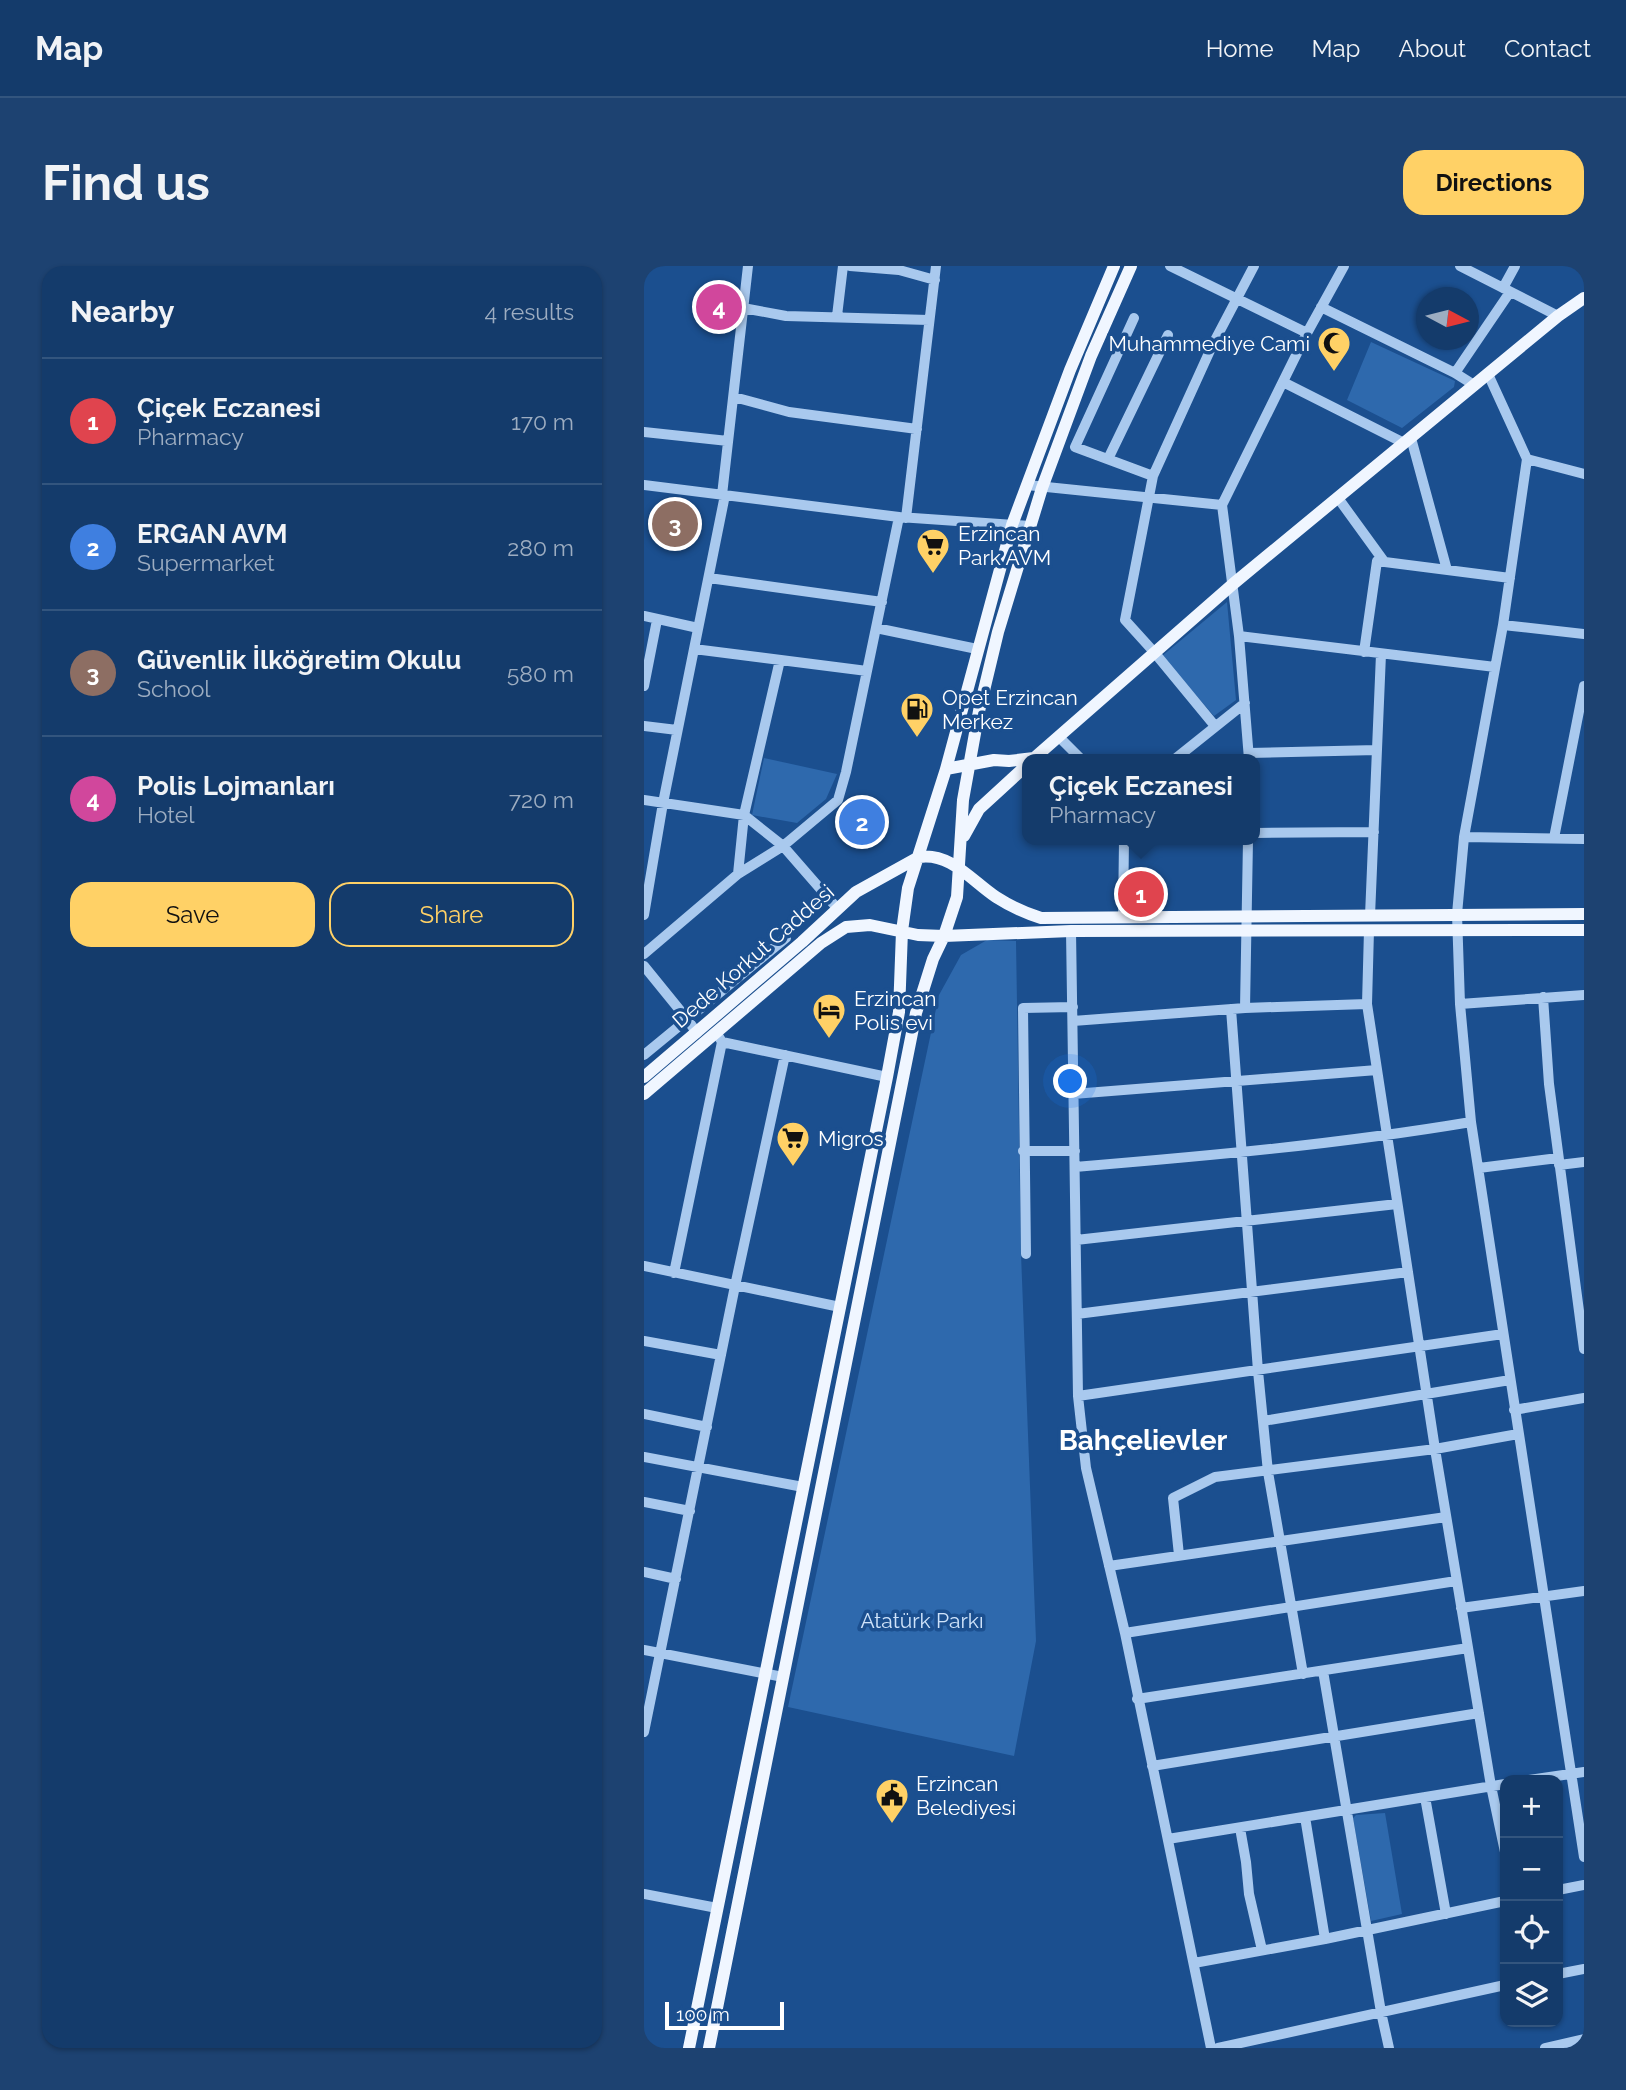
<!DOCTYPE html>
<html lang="en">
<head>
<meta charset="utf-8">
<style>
	:root { --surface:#143b6b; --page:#1d4271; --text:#f1f3f6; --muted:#9dadc1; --line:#33557e; --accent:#ffd166 }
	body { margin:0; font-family:Raleway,sans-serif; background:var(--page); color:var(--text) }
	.controls { position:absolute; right:21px; bottom:21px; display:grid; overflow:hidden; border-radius:14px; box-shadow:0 2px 5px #0004 }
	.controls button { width:63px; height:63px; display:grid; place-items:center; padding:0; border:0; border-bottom:2px solid var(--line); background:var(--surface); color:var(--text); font:35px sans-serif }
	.compass { position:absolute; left:772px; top:21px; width:63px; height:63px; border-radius:50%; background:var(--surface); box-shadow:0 2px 5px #0004; rotate:97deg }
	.scale { position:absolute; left:21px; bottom:18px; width:119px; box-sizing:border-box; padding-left:7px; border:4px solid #fff; border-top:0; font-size:19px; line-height:24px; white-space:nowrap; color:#fff; -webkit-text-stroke:5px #1b4f8f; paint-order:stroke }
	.you { position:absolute; left:427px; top:816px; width:24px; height:24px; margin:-18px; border:5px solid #fff; border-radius:50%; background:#1a73e8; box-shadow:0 0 0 10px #1a73e833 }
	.badge { display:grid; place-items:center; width:46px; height:46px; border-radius:50%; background:var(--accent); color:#fff; font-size:23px; font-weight:700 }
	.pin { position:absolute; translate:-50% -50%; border:4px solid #fff; box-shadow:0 2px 7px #0006 }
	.popup { position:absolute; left:378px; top:488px; width:238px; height:91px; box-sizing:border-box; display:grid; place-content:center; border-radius:14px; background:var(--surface); filter:drop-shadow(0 2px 5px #0005); font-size:23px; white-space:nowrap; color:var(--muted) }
	.popup b { font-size:26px; color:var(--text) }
	.popup::after { content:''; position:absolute; left:50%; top:100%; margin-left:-14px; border:14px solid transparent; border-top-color:var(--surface) }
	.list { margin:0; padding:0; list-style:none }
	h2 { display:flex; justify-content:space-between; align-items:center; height:91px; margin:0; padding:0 28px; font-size:30px }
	h2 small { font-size:23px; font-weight:400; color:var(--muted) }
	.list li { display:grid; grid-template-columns:46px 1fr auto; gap:21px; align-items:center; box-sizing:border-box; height:126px; padding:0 28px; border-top:2px solid var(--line) }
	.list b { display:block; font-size:26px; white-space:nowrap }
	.list p { margin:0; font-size:23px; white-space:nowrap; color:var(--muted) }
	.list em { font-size:23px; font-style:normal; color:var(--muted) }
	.actions { display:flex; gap:14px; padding:21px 28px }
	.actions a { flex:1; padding:16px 0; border:2px solid var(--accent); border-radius:21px; text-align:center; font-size:24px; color:var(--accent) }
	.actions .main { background:var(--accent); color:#111 }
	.icon { flex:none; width:38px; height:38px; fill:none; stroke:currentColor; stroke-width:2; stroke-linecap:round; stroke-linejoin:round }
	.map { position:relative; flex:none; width:940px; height:1782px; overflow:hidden; border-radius:21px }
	header { display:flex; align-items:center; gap:42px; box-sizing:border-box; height:98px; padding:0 35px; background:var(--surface); border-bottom:2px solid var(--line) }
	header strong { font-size:33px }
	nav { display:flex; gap:38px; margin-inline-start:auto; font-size:24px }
	.intro { display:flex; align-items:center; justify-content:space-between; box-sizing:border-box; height:168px; padding:0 42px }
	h1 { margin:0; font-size:49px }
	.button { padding:18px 32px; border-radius:21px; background:var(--accent); color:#111; font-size:24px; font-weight:700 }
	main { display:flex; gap:42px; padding:0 42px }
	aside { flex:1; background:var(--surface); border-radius:21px; box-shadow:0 2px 5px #0004 }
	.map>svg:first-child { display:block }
	.green { fill:#2e69ad }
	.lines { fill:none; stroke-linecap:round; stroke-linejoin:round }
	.minor { stroke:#a9c9ee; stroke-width:10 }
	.major { stroke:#f0f6ff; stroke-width:12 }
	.labels { text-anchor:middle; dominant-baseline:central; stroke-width:7; stroke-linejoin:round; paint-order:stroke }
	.poi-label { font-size:21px; fill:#fff; stroke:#1b4f8f; text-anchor:start }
	.street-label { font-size:21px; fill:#fff; stroke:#1b4f8f }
	.park-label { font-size:21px; fill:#cfe3fa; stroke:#1b4f8f }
	.district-label { font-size:28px; font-weight:bold; fill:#fff; stroke:#1b4f8f }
</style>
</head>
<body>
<header>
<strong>Map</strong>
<nav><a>Home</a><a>Map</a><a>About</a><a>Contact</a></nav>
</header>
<div class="intro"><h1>Find us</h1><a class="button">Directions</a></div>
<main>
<aside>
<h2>Nearby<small>4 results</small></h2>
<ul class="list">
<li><span class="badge" style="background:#e0444e">1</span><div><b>Çiçek Eczanesi</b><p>Pharmacy</p></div><em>170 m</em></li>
<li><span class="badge" style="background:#3f7fe0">2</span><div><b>ERGAN AVM</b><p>Supermarket</p></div><em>280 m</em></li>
<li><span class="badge" style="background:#8d6e63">3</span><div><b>Güvenlik İlköğretim Okulu</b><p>School</p></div><em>580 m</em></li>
<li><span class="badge" style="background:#d1479c">4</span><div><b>Polis Lojmanları</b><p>Hotel</p></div><em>720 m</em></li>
</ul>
<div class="actions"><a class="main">Save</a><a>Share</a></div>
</aside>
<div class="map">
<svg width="940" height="1782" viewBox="0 0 940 1782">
	<rect width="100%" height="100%" fill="#1b4f8f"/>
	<path class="green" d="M727 76 811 115 810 121 758 162 703 134Z
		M583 336 592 434 570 450 518 390Z
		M120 492 193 508 182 533 153 557 108 549Z
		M343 674 372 675 377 988 392 1375 370 1490 144 1441 295 729 317 689Z
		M741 1547 758 1648 727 1655 709 1552 712 1549Z"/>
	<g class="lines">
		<path class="minor" d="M206 0 255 4 291 14
			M526 0 663 67
			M816 0 914 50
			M859 22 871 0
			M677 41 811 107 830 119
			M99 42 142 50 285 54
			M193 50 199 0
			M490 52 431 181 509 210
			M811 107 866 26
			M844 108 883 193 859 359 820 571 813 648 816 738 827 856 940 1591
			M639 116 760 177
			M90 131 145 146 273 163
			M0 166 84 175
			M767 172 803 304
			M464 193 524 69
			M883 193 940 208
			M0 219 255 251 386 260
			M383 219 578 239
			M78 229 104 0
			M694 232 739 294
			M262 252 292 0
			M65 312 238 336
			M0 350 54 362
			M859 359 940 368
			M232 362 333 383
			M595 370 851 401
			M50 383 223 405
			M720 386 733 295 866 312
			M0 420 13 354
			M0 460 33 464
			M571 460 510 386 481 354 509 210 569 78 610 0
			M415 471 437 493
			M605 487 733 484
			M531 493 601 437
			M605 493 595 370 578 239 663 67 700 0
			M0 534 100 549 139 580 193 642
			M611 567 730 566
			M820 571 940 573
			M910 572 940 420
			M94 608 100 549 136 394
			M0 649 19 537 81 229
			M726 650 737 388
			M479 652 480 574
			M725 664 723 738 791 1183 847 1520 861 1586
			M427 665 434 1130 442 1202 481 1367 567 1782
			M0 688 94 608 139 580 194 534 202 506 255 251
			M0 700 43 753 53 767
			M899 731 905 818 940 1083
			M816 738 940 729
			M601 742 604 574
			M587 743 614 1105 624 1206 659 1408
			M429 755 601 742 723 738
			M75 771 78 776 243 811
			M0 789 142 672
			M429 828 733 804
			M379 885H431
			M915 899 940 896
			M431 901C564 890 696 878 827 856
			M835 902 914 892
			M432 974 753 938
			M382 988 379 742 429 741
			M0 1000 196 1041
			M30 1007 78 776
			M433 1048 764 1006
			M0 1075 77 1089
			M434 1130 859 1068
			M870 1144 940 1132
			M0 1148 63 1161
			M619 1155 866 1114
			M0 1191 159 1221
			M0 1236 46 1245
			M535 1289 529 1232 571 1211 791 1183 874 1168
			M465 1300 802 1251
			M0 1306 32 1313
			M817 1342 940 1325
			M481 1367 812 1315
			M0 1384 139 1411
			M679 1405 737 1746 745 1782
			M493 1433 824 1382
			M0 1466 91 1020 141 789
			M508 1500 835 1447
			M885 1514 940 1506
			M781 1531 802 1648
			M661 1551 681 1673
			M596 1562 602 1596 605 1628 618 1684
			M524 1573 861 1518
			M914 1624 940 1619
			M0 1628 73 1642
			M550 1697 681 1673 861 1635
			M914 1708 940 1703
			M574 1782 861 1719
			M901 1782 940 1773"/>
		<path class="major" d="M389 493 589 318 914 50 940 32
			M302 503 350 494 365 495 390 492
			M320 570 335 543 383 499
			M0 811 158 676 212 626 275 591C306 586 328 615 352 631 366 640 381 647 397 652L940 648
			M0 828 177 677 202 661 226 659 274 669 300 670 427 665 940 664
			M45 1782 243 811 255 746 258 665 264 622 302 503 368 259 426 104 470 0
			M65 1782 272 747 289 693 300 670 313 631 319 534 335 445 354 366 398 222 447 90 487 0"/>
	</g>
	<defs>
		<symbol id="mosque-pin" viewBox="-11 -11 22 30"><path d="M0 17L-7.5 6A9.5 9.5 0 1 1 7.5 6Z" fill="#ffd166" stroke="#1b4f8f"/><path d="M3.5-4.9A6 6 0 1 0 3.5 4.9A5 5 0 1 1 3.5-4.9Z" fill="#111"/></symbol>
		<symbol id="supermarket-pin" viewBox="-11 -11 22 30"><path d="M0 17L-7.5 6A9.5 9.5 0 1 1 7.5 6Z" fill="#ffd166" stroke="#1b4f8f"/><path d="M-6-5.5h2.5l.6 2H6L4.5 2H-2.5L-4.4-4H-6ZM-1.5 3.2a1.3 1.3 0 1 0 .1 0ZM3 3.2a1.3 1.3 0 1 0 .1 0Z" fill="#111"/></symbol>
		<symbol id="fuel-pin" viewBox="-11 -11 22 30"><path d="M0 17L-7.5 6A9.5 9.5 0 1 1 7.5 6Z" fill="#ffd166" stroke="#1b4f8f"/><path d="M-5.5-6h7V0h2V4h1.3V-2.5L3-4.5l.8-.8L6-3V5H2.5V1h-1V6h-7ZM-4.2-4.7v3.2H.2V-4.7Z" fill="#111"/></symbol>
		<symbol id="hotel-pin" viewBox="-11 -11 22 30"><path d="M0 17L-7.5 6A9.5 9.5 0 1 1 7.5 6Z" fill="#ffd166" stroke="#1b4f8f"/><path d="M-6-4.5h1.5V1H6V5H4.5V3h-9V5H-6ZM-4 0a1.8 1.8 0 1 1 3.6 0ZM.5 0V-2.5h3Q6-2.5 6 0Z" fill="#111"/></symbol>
		<symbol id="civic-pin" viewBox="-11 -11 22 30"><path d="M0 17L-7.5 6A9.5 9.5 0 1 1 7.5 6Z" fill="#ffd166" stroke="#1b4f8f"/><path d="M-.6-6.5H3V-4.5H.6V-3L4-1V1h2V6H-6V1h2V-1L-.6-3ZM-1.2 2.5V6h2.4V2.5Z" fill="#111"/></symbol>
	</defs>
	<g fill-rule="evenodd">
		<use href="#mosque-pin" x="671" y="58" width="38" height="52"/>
		<use href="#supermarket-pin" x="270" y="260" width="38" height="52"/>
		<use href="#fuel-pin" x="254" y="424" width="38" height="52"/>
		<use href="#hotel-pin" x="166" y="725" width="38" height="52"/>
		<use href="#supermarket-pin" x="130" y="853" width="38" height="52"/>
		<use href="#civic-pin" x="229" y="1510" width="38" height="52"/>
	</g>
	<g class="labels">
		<g class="poi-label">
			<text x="666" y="77" text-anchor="end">Muhammediye Cami</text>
			<text x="314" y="267">Erzincan<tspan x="314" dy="24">Park AVM</tspan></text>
			<text x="298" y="431">Opet Erzincan<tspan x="298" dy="24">Merkez</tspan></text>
			<text x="210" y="732">Erzincan<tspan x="210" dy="24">Polis evi</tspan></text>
			<text x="174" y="872">Migros</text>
			<text x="272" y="1517">Erzincan<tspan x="272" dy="24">Belediyesi</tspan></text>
		</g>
		<g class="street-label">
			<text transform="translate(109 690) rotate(-41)">Dede Korkut Caddesi</text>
		</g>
		<g class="park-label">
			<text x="278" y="1354">Atatürk Parkı</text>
		</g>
		<g class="district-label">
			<text x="499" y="1174">Bahçelievler</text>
		</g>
	</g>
</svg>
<div class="controls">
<button>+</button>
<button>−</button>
<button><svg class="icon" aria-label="locate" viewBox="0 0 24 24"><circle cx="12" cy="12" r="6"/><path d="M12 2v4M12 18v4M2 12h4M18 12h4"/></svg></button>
<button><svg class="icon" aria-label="layers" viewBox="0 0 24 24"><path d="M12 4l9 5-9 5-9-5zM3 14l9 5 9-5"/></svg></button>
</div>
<svg class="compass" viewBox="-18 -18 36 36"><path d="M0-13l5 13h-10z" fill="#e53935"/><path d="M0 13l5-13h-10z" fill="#9dadc1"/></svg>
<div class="scale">100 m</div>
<div class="you"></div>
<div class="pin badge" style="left:497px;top:628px;background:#e0444e">1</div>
<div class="popup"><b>Çiçek Eczanesi</b>Pharmacy</div>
<div class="pin badge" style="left:218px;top:556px;background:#3f7fe0">2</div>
<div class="pin badge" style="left:31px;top:258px;background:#8d6e63">3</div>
<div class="pin badge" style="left:75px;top:41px;background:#d1479c">4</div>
</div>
</main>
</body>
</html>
